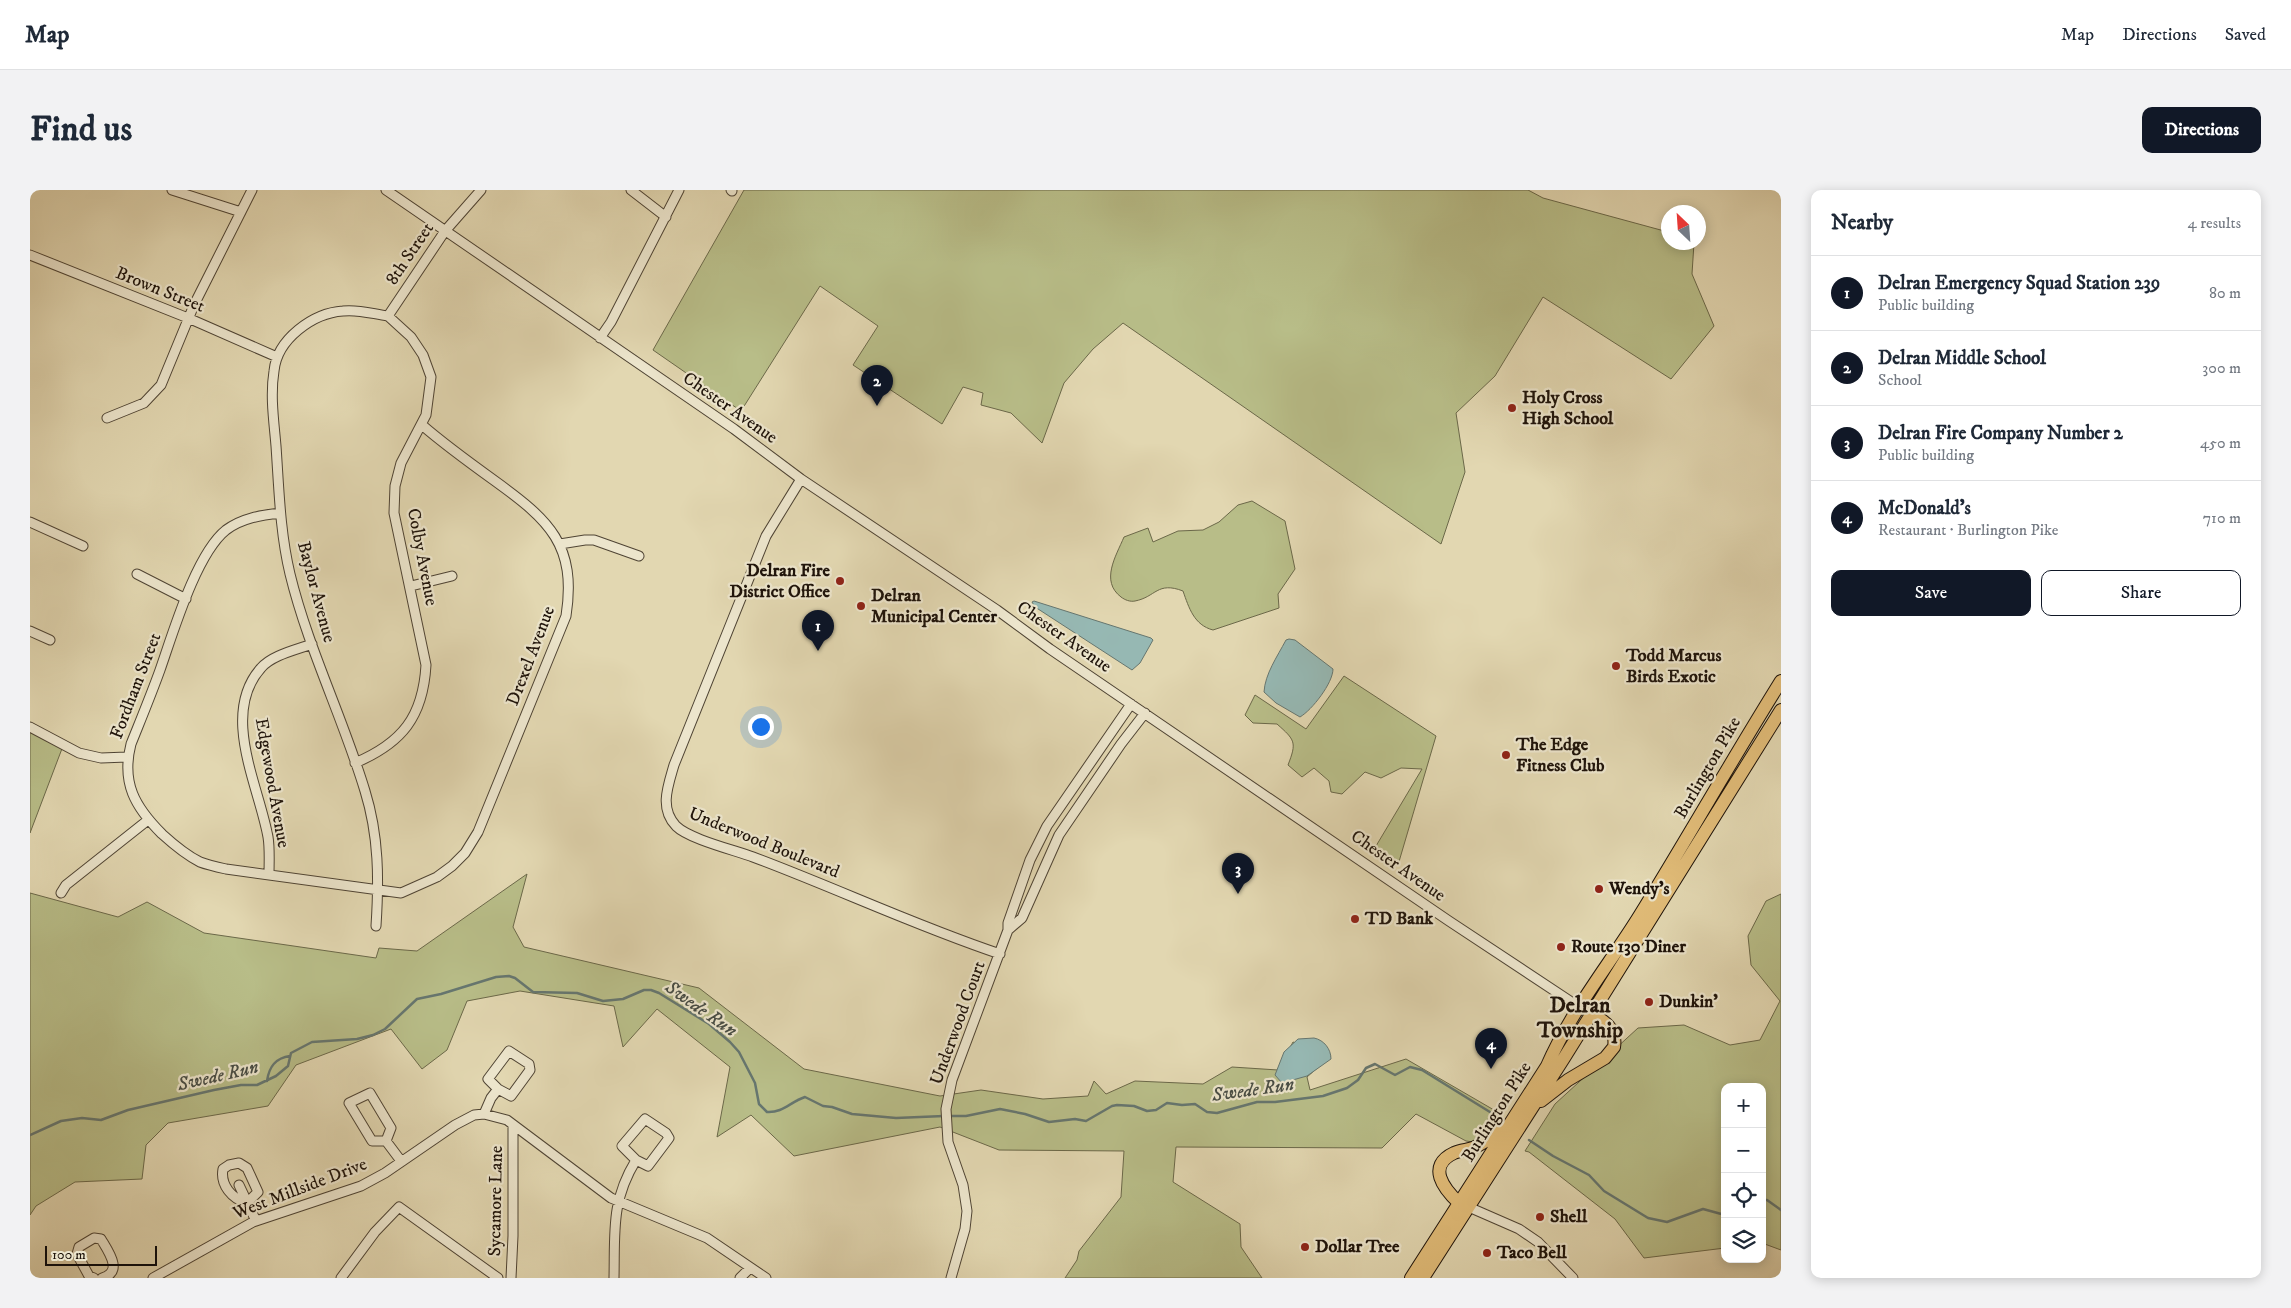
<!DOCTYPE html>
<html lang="en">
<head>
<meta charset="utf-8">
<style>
	:root { --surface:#fff; --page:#f2f2f3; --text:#1f2937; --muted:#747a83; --line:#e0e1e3; --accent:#111827 }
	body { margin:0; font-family:"IM FELL DW Pica",serif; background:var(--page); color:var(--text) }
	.controls { position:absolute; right:15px; bottom:15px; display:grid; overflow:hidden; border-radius:10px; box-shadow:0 2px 12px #0003 }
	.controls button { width:45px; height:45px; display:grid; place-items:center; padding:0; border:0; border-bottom:1px solid var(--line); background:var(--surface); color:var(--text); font:25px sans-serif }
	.compass { position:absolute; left:1631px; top:15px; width:45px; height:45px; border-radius:50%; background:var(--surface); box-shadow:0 2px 12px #0003; rotate:335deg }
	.scale { position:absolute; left:15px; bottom:12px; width:112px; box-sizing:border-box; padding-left:5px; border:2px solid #1e130a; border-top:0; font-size:14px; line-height:18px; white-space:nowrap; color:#1e130a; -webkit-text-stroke:4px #ece5cc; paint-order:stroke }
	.you { position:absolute; left:730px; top:536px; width:18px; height:18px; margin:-12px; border:4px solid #fff; border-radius:50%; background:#1a73e8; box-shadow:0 0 0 8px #1a73e833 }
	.badge { display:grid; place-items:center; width:32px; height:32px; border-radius:50%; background:var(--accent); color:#fff; font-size:16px; font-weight:700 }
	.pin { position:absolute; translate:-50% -41px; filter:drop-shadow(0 1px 2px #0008) }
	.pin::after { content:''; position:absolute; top:26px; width:18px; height:15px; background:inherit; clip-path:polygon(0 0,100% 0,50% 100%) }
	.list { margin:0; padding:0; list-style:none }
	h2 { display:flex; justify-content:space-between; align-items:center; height:65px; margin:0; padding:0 20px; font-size:21px }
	h2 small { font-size:16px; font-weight:400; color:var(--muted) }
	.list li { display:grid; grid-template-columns:32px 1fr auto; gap:15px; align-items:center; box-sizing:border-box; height:75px; padding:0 20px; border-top:1px solid var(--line) }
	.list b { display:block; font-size:19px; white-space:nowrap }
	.list p { margin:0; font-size:16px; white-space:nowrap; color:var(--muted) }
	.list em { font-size:16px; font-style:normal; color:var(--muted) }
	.actions { display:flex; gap:10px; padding:15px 20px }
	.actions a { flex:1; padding:11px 0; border:1px solid var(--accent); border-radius:10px; text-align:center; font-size:18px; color:var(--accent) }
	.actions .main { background:var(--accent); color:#fff }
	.icon { flex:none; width:28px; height:28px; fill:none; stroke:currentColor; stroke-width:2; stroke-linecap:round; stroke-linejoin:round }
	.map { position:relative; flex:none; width:1751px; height:1088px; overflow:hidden; border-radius:10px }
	header { display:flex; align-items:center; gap:30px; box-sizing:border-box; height:70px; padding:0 25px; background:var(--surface); border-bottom:1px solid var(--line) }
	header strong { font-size:24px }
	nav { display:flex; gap:28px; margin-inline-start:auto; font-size:18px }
	.intro { display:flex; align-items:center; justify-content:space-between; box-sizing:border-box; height:120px; padding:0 30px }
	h1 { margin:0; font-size:35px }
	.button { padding:12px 22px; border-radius:10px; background:var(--accent); color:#fff; font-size:18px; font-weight:700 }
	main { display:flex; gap:30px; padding:0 30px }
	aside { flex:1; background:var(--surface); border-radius:10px; box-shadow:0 2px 12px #0003 }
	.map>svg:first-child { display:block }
	.green { fill:#b8bd88; stroke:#6b6849 }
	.water { fill:#96b8b3; stroke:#66766f }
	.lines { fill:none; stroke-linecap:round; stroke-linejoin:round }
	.stream { stroke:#66766f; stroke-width:2.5 }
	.minor-casing { stroke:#4f4434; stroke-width:11 }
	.highway-casing { stroke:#1e130a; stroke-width:14 }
	.minor { stroke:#ece5cc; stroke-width:9 }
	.highway { stroke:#e1bc78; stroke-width:12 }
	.poi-dot { fill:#8f2418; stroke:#ece5cc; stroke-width:2 }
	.labels { text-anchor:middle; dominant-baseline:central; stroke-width:4.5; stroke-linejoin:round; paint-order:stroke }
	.street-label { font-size:18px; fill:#1e130a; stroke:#ece5cc }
	.poi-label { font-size:18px; font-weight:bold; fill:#1e130a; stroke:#ece5cc; text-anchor:start }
	.water-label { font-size:19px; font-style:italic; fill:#484d45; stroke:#ece5cc }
	.district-label { font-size:22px; font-weight:bold; fill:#1e130a; stroke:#ece5cc }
</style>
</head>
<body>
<header>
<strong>Map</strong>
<nav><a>Map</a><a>Directions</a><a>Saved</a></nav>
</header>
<div class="intro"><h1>Find us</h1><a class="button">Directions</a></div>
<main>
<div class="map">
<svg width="1751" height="1088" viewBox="0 0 1751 1088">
	<rect width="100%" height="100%" fill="#e2d7b1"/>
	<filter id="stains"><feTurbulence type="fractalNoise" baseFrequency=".004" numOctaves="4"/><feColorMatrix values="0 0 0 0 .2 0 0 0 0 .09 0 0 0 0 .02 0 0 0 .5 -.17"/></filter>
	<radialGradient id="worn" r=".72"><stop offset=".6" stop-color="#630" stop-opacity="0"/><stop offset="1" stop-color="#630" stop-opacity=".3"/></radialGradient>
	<path class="green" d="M714 0H1498L1513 8 1638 42V52L1664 53 1662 84 1684 136 1641 189 1513 107 1465 186 1426 223 1435 282 1411 354 1093 133 1063 159 1034 193 1012 253 981 223 951 215 953 203 933 197 912 234 823 175 848 136 790 96 711 221 623 160Z
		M1222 311 1255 331 1265 379 1248 404 1249 418 1183 440C1164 435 1159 418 1153 401 1127 391 1126 407 1105 411 1100 412 1095 410 1091 407 1070 391 1086 366 1094 347L1118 338 1123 352 1148 341 1173 340 1189 332 1208 315Z
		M1314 486 1406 546 1368 675 1346 656 1392 579 1371 578 1351 588 1335 582 1312 604 1301 602 1299 591 1284 578 1272 587 1258 575C1267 552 1265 550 1247 534L1223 533 1215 525 1225 505 1276 539Z
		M0 542 33 556 0 643Z
		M497 684 483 737 494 757 669 798 774 879 910 906 951 900 1013 909 1058 906 1064 891 1076 904 1105 891 1173 894 1202 877 1248 880 1263 852 1301 866 1277 887 1280 900 1376 869 1464 920 1443 952 1436 951 1386 924 1352 958 1146 957 1143 992 1210 1034 1211 1057 1232 1088H1035L1047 1070 1049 1061 1091 1007 1094 961 969 960 910 937 764 966 721 925 687 947 700 877 627 819 593 857 584 816 490 801 437 811 417 860 392 879 361 839 266 875 238 916 138 933 116 955 112 989 45 992 6 1016 0 1025V703L88 727 117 712 174 743 346 768 349 758 387 761Z
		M1751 704V1060L1732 1053V897H1695V1058L1614 1068 1585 1029 1499 962 1495 961 1525 914 1608 838 1654 835 1700 855 1730 850 1750 811 1721 775 1718 746 1736 711Z"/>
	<path class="water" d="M1004 411 1121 448 1123 450 1110 473 1102 480 1005 417 1002 412Z
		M1259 449 1265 450 1303 479C1303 493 1282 520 1270 527L1246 513 1234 502C1235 484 1247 467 1256 450Z
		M1284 848C1294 850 1301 859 1301 869L1277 886 1252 893 1245 885 1254 862 1268 849Z"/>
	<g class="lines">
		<path class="stream" d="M237 891C239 877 245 868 260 866
			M919 926H936L970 919 995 924 1019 932 1045 929 1056 931 1082 916 1087 915 1104 916 1117 921 1126 920 1137 913 1152 915 1165 914 1177 922 1187 923 1227 912H1245L1293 906 1317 898 1328 890 1336 878 1345 874 1365 885 1380 877 1392 880 1468 927
			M0 945 31 931 52 928 71 930 98 920 184 900 211 895H227L246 886 258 876 261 863 282 852 327 849 343 845 355 839 387 809 411 804 466 787 479 786 485 788 503 802 547 803 573 811 593 809 614 800H621L629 803 679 834 700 852 709 862 725 893 729 914 737 922C753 923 760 912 775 907L793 916 802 917 822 924 866 928 914 926
			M1499 950 1523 966 1559 985 1574 1001 1618 1028 1637 1032 1673 1019 1695 1025
			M1732 1010H1737L1751 1020"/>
		<defs>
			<path id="minor" d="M142 0 211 22
				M356 0 704 239 771 289 967 420 1020 459 1419 731 1552 819
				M601 0 636 27
				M701 0 702 1
				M0 65 158 128 247 167
				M358 126 415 41 451 0
				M570 148 581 132 649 0
				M77 228 114 213 131 195 164 115 222 0
				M771 289 736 346 644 575C638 596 629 618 646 636 659 649 704 660 723 667 806 698 886 736 970 764
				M250 323C232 325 212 328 196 340 166 364 143 443 130 480 121 505 111 529 101 554 91 593 105 617 132 644 143 654 156 665 170 672 178 675 187 677 196 679L371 703 407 687 422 676 435 663 448 642 536 426C547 355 519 330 465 291 440 273 415 255 392 235
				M0 332 53 356
				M530 354 555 350H564L609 366
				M107 384 156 409
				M381 396 422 386
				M0 441 20 450
				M0 537 49 563 71 568 97 567
				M325 573C372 553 393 527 396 475L364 323 365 296 371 273 396 225 401 187 393 165 381 147 358 126
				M239 685C239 673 240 659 238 647 229 596 190 524 231 478 242 465 266 460 282 454
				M31 703 36 695 118 630
				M346 736C349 690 349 646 335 601 313 528 278 458 260 384 250 342 249 299 246 256 244 232 240 206 244 181 247 149 283 123 313 121 328 119 343 124 358 126
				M978 740 992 728 1029 645 1091 554 1115 523
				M479 861 499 874 500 880 481 906 468 899 458 889Z
				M454 924 461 908 468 899
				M615 929 636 943 639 948 618 976 606 970 592 956Z
				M356 951H342L319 913 340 903 361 938 356 951 371 971
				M209 973 217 978 228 1002 217 1013C202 1009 190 995 193 979L199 975Z
				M209 995 226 1031
				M1434 1015 1489 1039 1508 1052 1543 1088
				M64 1088 59 1086 47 1064 49 1057 64 1048 71 1049C78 1061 94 1082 72 1088
				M123 1088 223 1032 331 996 355 983 425 935 444 925 454 924 477 930 581 1008 677 1048 736 1088
				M311 1088 345 1042 369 1017 468 1088
				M481 1088 483 1046V935
				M584 1088C585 1041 581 1011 606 970
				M710 1088 720 1078
				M921 1088 935 1039 937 1021 933 995 918 952 916 919 922 890 978 740V733L1000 670 1017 636 1101 514"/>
			<path id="highway" d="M1511 911 1538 890 1575 868 1584 857C1587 839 1575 831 1560 823
				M1429 1013C1414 999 1396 976 1424 963 1430 960 1437 960 1443 958 1455 953 1466 944 1476 937
				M1381 1088 1517 876C1541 821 1579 775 1610 725 1658 647 1703 568 1751 491
				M1393 1088 1534 868 1751 520"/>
		</defs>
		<use href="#minor" class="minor-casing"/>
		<use href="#highway" class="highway-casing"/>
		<use href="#minor" class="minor"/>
		<use href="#highway" class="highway"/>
	</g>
	<g class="poi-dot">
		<circle cx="1482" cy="218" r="5"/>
		<circle cx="810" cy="391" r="5"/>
		<circle cx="831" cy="416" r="5"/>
		<circle cx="1586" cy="476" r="5"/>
		<circle cx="1476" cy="565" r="5"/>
		<circle cx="1569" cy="699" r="5"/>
		<circle cx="1325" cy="729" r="5"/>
		<circle cx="1531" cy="757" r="5"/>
		<circle cx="1619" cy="812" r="5"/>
		<circle cx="1510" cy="1027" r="5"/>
		<circle cx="1275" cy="1057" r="5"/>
		<circle cx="1457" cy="1063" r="5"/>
	</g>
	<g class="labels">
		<g class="street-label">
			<text transform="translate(380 64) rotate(-56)">8th Street</text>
			<text transform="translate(130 100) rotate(22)">Brown Street</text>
			<text transform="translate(700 218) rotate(35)">Chester Avenue</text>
			<text transform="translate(392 367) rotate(79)">Colby Avenue</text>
			<text transform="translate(286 402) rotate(75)">Baylor Avenue</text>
			<text transform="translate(1034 447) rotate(35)">Chester Avenue</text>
			<text transform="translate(501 466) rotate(-69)">Drexel Avenue</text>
			<text transform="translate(106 496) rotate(-69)">Fordham Street</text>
			<text transform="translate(1678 578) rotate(-60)">Burlington Pike</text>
			<text transform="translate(242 593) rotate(80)">Edgewood Avenue</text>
			<text transform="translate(734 653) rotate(22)">Underwood Boulevard</text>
			<text transform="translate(1368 676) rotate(35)">Chester Avenue</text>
			<text transform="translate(928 833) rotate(-70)">Underwood Court</text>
			<text transform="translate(1467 922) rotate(-58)">Burlington Pike</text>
			<text transform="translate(270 999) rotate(-21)">West Millside Drive</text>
			<text transform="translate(466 1011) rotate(-89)">Sycamore Lane</text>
		</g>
		<g class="poi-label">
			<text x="1492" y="208">Holy Cross<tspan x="1492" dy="21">High School</tspan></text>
			<text x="800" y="381" text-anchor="end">Delran Fire<tspan x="800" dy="21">District Office</tspan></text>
			<text x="841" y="406">Delran<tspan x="841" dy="21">Municipal Center</tspan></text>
			<text x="1596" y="466">Todd Marcus<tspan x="1596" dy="21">Birds Exotic</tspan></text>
			<text x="1486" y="555">The Edge<tspan x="1486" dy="21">Fitness Club</tspan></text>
			<text x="1579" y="699">Wendy's</text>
			<text x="1335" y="729">TD Bank</text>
			<text x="1541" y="757">Route 130 Diner</text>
			<text x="1629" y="812">Dunkin'</text>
			<text x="1520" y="1027">Shell</text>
			<text x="1285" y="1057">Dollar Tree</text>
			<text x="1467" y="1063">Taco Bell</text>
		</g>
		<g class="water-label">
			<text transform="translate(671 819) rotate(35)">Swede Run</text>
			<text transform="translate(188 886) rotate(-13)">Swede Run</text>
			<text transform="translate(1223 900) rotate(-8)">Swede Run</text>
		</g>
		<g class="district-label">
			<text x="1550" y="815">Delran<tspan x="1550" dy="25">Township</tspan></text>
		</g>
	</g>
	<rect width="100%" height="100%" filter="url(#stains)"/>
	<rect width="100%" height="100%" fill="url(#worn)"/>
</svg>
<div class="controls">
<button>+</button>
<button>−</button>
<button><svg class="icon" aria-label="locate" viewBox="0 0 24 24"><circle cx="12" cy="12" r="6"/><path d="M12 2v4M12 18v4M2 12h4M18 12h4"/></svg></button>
<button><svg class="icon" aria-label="layers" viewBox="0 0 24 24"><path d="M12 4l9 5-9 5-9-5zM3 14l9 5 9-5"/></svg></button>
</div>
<svg class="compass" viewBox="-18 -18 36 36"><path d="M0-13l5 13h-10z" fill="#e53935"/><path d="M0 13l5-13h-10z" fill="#747a83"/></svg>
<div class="scale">100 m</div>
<div class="you"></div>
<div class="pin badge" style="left:788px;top:461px">1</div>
<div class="pin badge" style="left:847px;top:216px">2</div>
<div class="pin badge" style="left:1208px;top:704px">3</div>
<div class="pin badge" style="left:1461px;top:879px">4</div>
</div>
<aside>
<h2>Nearby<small>4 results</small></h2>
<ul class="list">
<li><span class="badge">1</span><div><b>Delran Emergency Squad Station 239</b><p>Public building</p></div><em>80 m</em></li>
<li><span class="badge">2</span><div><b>Delran Middle School</b><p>School</p></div><em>300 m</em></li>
<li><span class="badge">3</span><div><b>Delran Fire Company Number 2</b><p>Public building</p></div><em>450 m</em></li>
<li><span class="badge">4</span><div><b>McDonald's</b><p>Restaurant · Burlington Pike</p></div><em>710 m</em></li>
</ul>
<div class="actions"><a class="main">Save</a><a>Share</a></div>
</aside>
</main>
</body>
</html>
